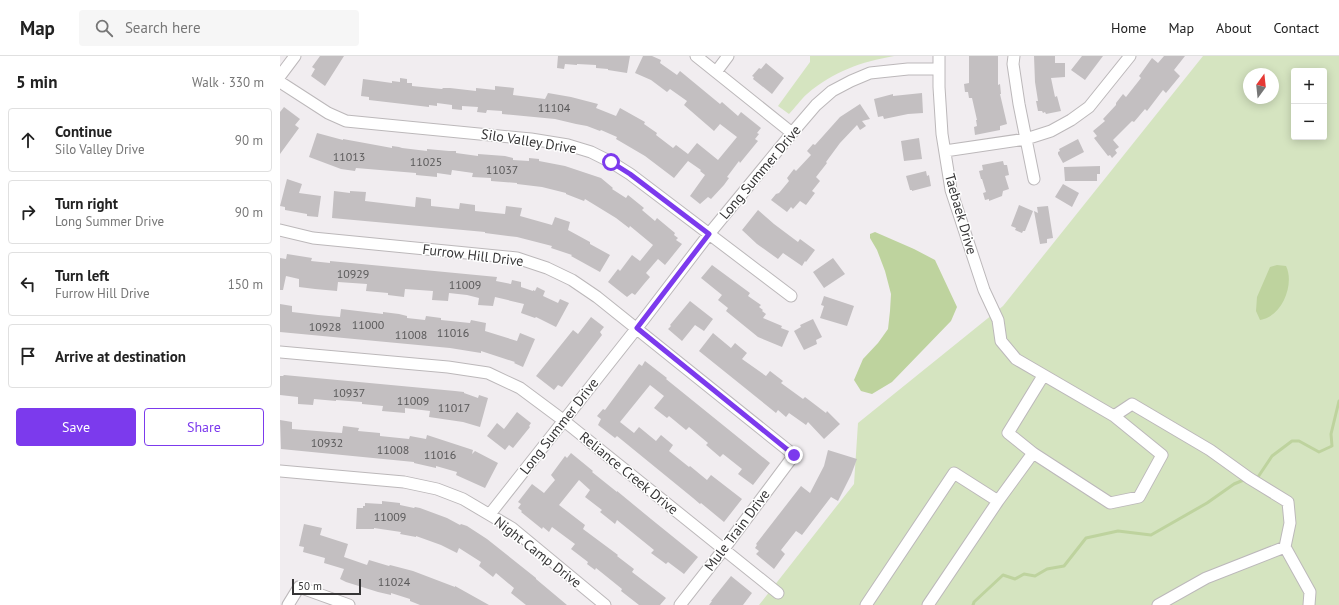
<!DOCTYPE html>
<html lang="en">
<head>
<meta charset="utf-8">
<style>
	:root { --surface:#fff; --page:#f6f6f6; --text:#222; --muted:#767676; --line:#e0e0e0; --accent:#7c3aed }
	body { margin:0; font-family:"PT Sans",sans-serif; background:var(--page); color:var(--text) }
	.controls { position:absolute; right:12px; top:12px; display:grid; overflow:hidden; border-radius:4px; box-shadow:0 2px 10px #0003 }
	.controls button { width:36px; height:36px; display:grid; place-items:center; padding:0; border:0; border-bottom:1px solid var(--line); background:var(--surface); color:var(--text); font:20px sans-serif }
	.compass { position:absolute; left:963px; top:12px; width:36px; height:36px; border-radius:50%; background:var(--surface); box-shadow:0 2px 10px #0003; rotate:15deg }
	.scale { position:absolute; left:12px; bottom:10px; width:69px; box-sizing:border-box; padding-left:4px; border:2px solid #363536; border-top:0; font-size:11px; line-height:14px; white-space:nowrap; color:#363536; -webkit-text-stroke:3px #fff; paint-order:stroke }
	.stop { position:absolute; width:12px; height:12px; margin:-9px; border:3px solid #7c3aed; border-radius:50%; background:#fff }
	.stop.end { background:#7c3aed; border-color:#fff; box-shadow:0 1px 4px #0008 }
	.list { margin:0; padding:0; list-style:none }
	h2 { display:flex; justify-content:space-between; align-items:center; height:52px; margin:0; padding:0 16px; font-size:17px }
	h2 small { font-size:13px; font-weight:400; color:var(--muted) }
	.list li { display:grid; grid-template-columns:26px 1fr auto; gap:12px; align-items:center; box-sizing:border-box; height:64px; margin:0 8px 8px; padding:0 8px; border:1px solid var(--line); border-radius:4px }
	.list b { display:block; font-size:15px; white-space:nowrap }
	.list p { margin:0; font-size:13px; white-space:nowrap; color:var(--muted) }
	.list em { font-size:13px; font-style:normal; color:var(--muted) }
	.actions { display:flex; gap:8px; padding:12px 16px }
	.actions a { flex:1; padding:9px 0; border:1px solid var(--accent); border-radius:4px; text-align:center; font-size:14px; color:var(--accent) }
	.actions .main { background:var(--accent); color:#fff }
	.icon { flex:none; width:22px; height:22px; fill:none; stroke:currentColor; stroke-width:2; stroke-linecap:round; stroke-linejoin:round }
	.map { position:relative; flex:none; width:1059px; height:549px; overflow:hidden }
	header { display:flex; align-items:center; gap:24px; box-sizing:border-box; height:56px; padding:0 20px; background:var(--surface); border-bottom:1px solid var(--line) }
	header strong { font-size:19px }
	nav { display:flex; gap:22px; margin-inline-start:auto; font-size:14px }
	.search { width:280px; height:36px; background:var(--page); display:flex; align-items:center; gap:10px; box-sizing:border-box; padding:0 14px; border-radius:4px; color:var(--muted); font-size:15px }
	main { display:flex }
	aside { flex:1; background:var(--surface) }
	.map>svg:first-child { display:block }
	.green { fill:#d5e4c0; fill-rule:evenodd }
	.water { fill:#bed39e }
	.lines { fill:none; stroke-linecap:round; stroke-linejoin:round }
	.stream { stroke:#bed39e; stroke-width:3 }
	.building { fill:#c3bfc1 }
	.street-casing { stroke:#bcb8ba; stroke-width:13 }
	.street { stroke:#fff; stroke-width:11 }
	.route { stroke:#7c3aed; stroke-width:5 }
	.labels { text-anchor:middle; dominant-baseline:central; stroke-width:3; stroke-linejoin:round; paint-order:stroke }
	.number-label { font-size:12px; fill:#595859 }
	.street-label { font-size:14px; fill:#363536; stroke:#fff }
</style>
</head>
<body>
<header>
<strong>Map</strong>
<div class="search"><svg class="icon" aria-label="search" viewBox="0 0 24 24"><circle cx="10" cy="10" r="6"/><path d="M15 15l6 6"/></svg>Search here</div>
<nav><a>Home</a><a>Map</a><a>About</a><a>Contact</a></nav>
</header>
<main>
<aside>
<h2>5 min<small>Walk · 330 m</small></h2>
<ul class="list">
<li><svg class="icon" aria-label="ahead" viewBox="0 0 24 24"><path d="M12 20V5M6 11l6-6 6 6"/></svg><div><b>Continue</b><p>Silo Valley Drive</p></div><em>90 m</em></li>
<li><svg class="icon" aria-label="right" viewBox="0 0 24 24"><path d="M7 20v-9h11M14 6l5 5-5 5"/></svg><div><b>Turn right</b><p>Long Summer Drive</p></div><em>90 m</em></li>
<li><svg class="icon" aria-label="left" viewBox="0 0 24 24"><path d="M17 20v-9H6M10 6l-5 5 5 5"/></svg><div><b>Turn left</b><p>Furrow Hill Drive</p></div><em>150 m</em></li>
<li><svg class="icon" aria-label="arrive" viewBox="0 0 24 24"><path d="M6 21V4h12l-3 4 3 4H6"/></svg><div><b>Arrive at destination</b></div></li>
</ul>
<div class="actions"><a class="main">Save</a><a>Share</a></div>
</aside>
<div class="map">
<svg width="1059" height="549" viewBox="0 0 1059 549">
	<rect width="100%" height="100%" fill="#f1edf0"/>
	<path class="green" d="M530 0H614C581 6 554 15 527 38 521 43 515 52 509 58L498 50 530 6Z
		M923 0H1059V549H479L574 428 578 367 723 250ZM1014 15H1044V81H1014ZM969 18H993V42H969Z"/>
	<path class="water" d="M595 176 634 193 655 204 677 251 671 265 612 326 592 338 581 335 574 324 583 303 598 287 608 273 610 255 611 238 605 215 597 194 590 182V178Z
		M997 209 1006 210C1015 228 1002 261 980 264L976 255 977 241 990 211Z"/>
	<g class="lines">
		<path class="stream" d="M975 421H978L992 400 1012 385H1019L1039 396 1052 390 1051 378 1059 345
			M693 549 694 546 723 519 735 523 744 518 755 520 767 513 784 510 806 482 838 475 871 479 927 447 954 428 966 423"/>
	</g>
	<path class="building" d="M40 0H64L45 30 31 20 35 13 32 11Z
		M278 0H350L347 17 328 14V13L316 12V9L297 8V9L285 8 284 13 277 12Z
		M363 0H372L381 4 380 7 397 19 400 15 440 48 442 46 458 60 461 56 481 72 477 77 479 78 475 83 478 85 460 107 459 105 447 121 449 122 444 129 431 143 428 141 420 148 410 140 425 119 420 115 421 114 408 105 394 122 365 100 336 83 337 81 321 74 320 75 307 70 296 68 275 63 222 58V55L207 54 206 57 197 56 198 51 182 50V54L172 53V49L157 47V50L149 49V51L89 44V41L81 40 83 23 112 27V25L120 26V22L127 23V27H132V30L162 33 163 32H170L196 35V32L215 34V30L234 32 233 39 265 43 268 37 291 41 318 48 316 52 336 60 340 52 365 66 364 68 377 77 376 79 393 92 396 89 408 98 417 87 438 104 457 81 440 68 434 75 404 49 407 45 390 33 387 36 371 24 355 17Z
		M689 0H718V29L720 28 721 38H720L727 68 720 70V74L695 79 694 71 697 70 696 64H697L692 42H689L688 36H685L684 28 689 27Z
		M754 0H775V7H785V21L771 22 775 41 777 40 781 55 766 58 765 56 763 57 762 55H758L756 45H758L755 26Z
		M802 0H823L805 24 791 14Z
		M884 0H905L894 14 900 20 886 37 883 34 867 55 865 53 854 66 852 65 833 84 839 91 835 94 837 97 832 102 830 99 828 100 814 82 817 80 813 75 825 65 823 63 836 49V47L843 38 846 41 861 22 859 20 872 2 878 7Z
		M486 7 504 22 492 38 473 23 474 21 472 20 479 12 481 13Z
		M642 37 643 57 628 58 604 63 603 60 598 61 594 43 613 38V40Z
		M580 48 590 63 582 65 586 70 580 74 577 69 560 87 546 106 547 107 536 121 540 125 532 135 535 137 526 149 520 145 513 153 511 151 507 156 491 144 496 138 499 137 509 125 507 122 514 113 516 115 531 99 527 95 533 88 535 89 560 61Z
		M4 51 20 63 15 69 19 72 0 98V56Z
		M37 77 63 84V83L112 92V90L119 91 122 92 147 95V93L169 95H176V97L198 100V98L225 100 233 102V104L249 105V102L259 103V105L285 110 321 122 333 132 332 133 346 142 348 139 364 152 362 154 375 165 377 162 395 177 394 179 398 182 396 184 402 188 385 209 378 203 366 217 370 221 364 228 355 239 352 237 347 241 328 226 338 213 340 215 352 199 360 205 373 189 350 170 349 172 336 162 305 143 304 145 286 138V137L262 131 237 128V127L211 125V122L192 121 193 117 172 114 171 119 157 117V121L136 119V117L76 112 75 115 61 113 29 101Z
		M639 82 642 103 624 105 621 85Z
		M798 83 804 96 783 107 778 98V96L780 95 779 93Z
		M723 105 724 109H727L729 119 725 120 729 133 723 135 722 140 709 145V143L705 144 703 137 706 136 702 123H701L699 115 703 114 702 109Z
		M820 110V118H817V125H785L784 111Z
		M646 115 647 120 649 119 651 130 632 135V134H630L626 120Z
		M7 123 22 128 19 137 41 140 38 161 27 160V158L5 154V151L0 150Z
		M783 128 799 137 792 151 775 141Z
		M54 135 70 137V135L86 136 85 145 135 151 136 141 151 143V150L179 153 180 147 195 149V155L225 158 226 150 242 152 240 160 272 169 275 161 290 166 288 174 310 186V188L330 199 320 216 291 200 292 199 271 192 272 190 237 181 205 177V176L52 162Z
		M739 149 753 155 745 175H743L742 177 735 174 736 172 731 170Z
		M768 150 773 182 767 183V187L760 188 754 155 758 157 757 151Z
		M478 154 494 168 518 186 520 183 535 194 526 206 525 205 522 210 503 197 498 203 477 188 462 174Z
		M7 198 32 202 31 205 50 207V205L217 221 216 225 231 228 232 224 241 226V231L253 235V234L255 235 257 231 265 235 263 240 276 246 278 247 280 243 289 247 276 271 256 261 255 262 241 257 244 248 215 241 213 250 198 249 199 242 187 239 169 237 168 245 152 244 153 235 125 233 124 241 108 239V237L86 235 87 228 58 226 57 235 35 233 19 231V223L6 220 3 234H0V202L6 203Z
		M553 202 565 218 544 232 533 216Z
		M432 209 470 237 468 240 481 249 479 251 483 254 482 255 486 258 483 262 502 270 501 272 509 275 502 291 478 281 446 255 448 252 438 244 442 239 421 222Z
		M544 240 574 250 567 270 540 262 544 250 541 249Z
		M410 245 433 263 424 275 415 269 402 285 388 273 391 270 390 269Z
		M0 248 12 250V256L38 259 60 261 61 253 103 258V256L119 258 127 260V262L145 264 146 260 161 262V264L190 267 191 264 206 267 205 275 237 285 240 277 255 283 243 311 234 307 235 306 201 295V297L170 292 0 276Z
		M311 261 324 271 320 276 322 279 282 331 278 329 274 334 256 320 293 274 298 278Z
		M533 263 542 281 536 284 537 288 524 294 514 275 521 271 520 269Z
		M433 277 451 292 455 287 467 297 462 303 486 320 490 315 503 325 501 327 523 343 525 341 546 357 547 355 560 368 544 383 528 366 526 369 509 357 506 361 498 354 496 357 419 295Z
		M365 305 387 322 386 323 490 407 473 429 458 418 462 413 443 398 440 401 426 389 428 387 409 371 406 374 389 360 387 362 374 352 384 340 370 329 340 366 354 377 359 371 376 385 381 379 393 389 389 395 409 411 410 410 427 424 431 419 462 443 444 466 421 447 420 448 413 442 337 380 335 382 318 369 321 363 317 360 323 353 325 354 359 308 362 310Z
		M4 319 175 335 184 336V337L198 342 199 339 208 342 200 371 183 366 149 361 150 355 125 352V357L102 355 103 350 82 348V346L56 344V345L34 343 33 349 18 348V341L0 339V320H3Z
		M237 356 251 367 249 370 250 371 233 392 229 389 225 394 207 380 217 367 224 373Z
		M0 364 12 366V373L62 377 63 370 79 372 78 375 100 377V380L129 383 130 380 146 383 147 379 193 394 192 398 195 395 218 407 205 432 176 419 177 416 156 410V412L134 407V406L1 393Z
		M548 394 577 403 571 419 558 445 551 441 522 479 516 475 501 494 505 498 494 513 476 498 479 495 475 492 477 489 476 488 521 430 530 437 544 410Z
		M291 397 313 415 312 416 337 436V435L371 463 418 501 404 518 388 506 386 508 371 497 374 494 337 464 335 468 320 456 322 454 305 441 310 434 299 424 279 449 305 469 303 473 338 499 337 500 354 513 352 516 386 542 380 549H359L341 535 342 533 316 512 315 514 307 508 308 506 291 493 295 488 272 471 269 476 263 471 262 473 241 456 242 455 238 452 241 448 238 446 252 428 264 437 275 424 271 419 285 400 287 402Z
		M102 445 120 447V449L134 452 135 451 140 452 167 462 180 469 181 468 187 470 207 483 256 522V523L287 549H246L231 537 234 532 216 517 213 521 199 510 201 506 179 492 177 497 161 489 136 480V481L120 478 121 476 94 472V473H76L77 452H83V450H85V447L102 448Z
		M24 468 42 472 40 479 68 488 64 501 87 509 89 504 109 510 110 509 133 515 175 531V530L209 549H140L130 545V543L111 537V539L98 536 66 526 60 523 64 513 44 507 45 502 23 496 24 491 19 490Z
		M451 520 472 537 463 549H429L432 545H431Z"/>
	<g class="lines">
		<defs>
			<path id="street" d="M416 0 512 77
				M659 0V31L662 78 671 134 704 234 718 264 721 285 736 303 834 360 852 348 930 394 969 422 1008 446 1010 467 1005 491
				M734 0 733 8 739 48 754 123
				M436 16 448 0
				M0 20 15 0
				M0 26 48 57 66 65 251 83 288 89 311 96 331 106 350 118 511 240
				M665 95 746 83 771 75 791 64 809 51 850 0
				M0 174 33 182 237 202 267 212 292 224 317 241 514 399 443 494 400 549
				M0 296 168 311 208 317 240 332 283 364 498 537
				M763 320 728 377 753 397 830 447 859 441 882 399 834 360
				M0 415 124 426 157 433 183 443 232 472 325 549
				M210 458 364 263 429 178 512 77 536 49 552 35 571 25 590 17 628 13H659
				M8 549 19 531 69 549
				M586 549 674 417 718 445
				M648 549 718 445 753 397
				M878 549 926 522 1005 491 1030 536 1029 549"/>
		</defs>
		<use href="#street" class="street-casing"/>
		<use href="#street" class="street"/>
	</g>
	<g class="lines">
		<path class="route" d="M331 106 350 118 429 178 357 272 514 399"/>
	</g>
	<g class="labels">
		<g class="number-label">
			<text x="274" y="51">11104</text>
			<text x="69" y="100">11013</text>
			<text x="146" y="105">11025</text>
			<text x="222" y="113">11037</text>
			<text x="73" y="217">10929</text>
			<text x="185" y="228">11009</text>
			<text x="88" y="268">11000</text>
			<text x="45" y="270">10928</text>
			<text x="173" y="276">11016</text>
			<text x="131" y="278">11008</text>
			<text x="69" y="336">10937</text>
			<text x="133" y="344">11009</text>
			<text x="174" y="351">11017</text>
			<text x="47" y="386">10932</text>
			<text x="113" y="393">11008</text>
			<text x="160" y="398">11016</text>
			<text x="110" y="460">11009</text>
			<text x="114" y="525">11024</text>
		</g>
		<g class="street-label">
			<text transform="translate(249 85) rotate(9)">Silo Valley Drive</text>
			<text transform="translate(480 116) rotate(-50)">Long Summer Drive</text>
			<text transform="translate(681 158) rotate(74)">Taebaek Drive</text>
			<text transform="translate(193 199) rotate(7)">Furrow Hill Drive</text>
			<text transform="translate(279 370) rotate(-52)">Long Summer Drive</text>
			<text transform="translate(349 417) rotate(39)">Reliance Creek Drive</text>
			<text transform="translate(457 474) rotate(-53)">Mule Train Drive</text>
			<text transform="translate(258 496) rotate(38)">Night Camp Drive</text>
		</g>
	</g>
</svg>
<div class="controls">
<button>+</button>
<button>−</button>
</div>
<svg class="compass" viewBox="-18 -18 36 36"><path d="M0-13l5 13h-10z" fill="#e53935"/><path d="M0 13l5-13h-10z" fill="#767676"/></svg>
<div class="scale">50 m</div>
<div class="stop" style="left:331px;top:106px"></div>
<div class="stop end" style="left:514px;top:399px"></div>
</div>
</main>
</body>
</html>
